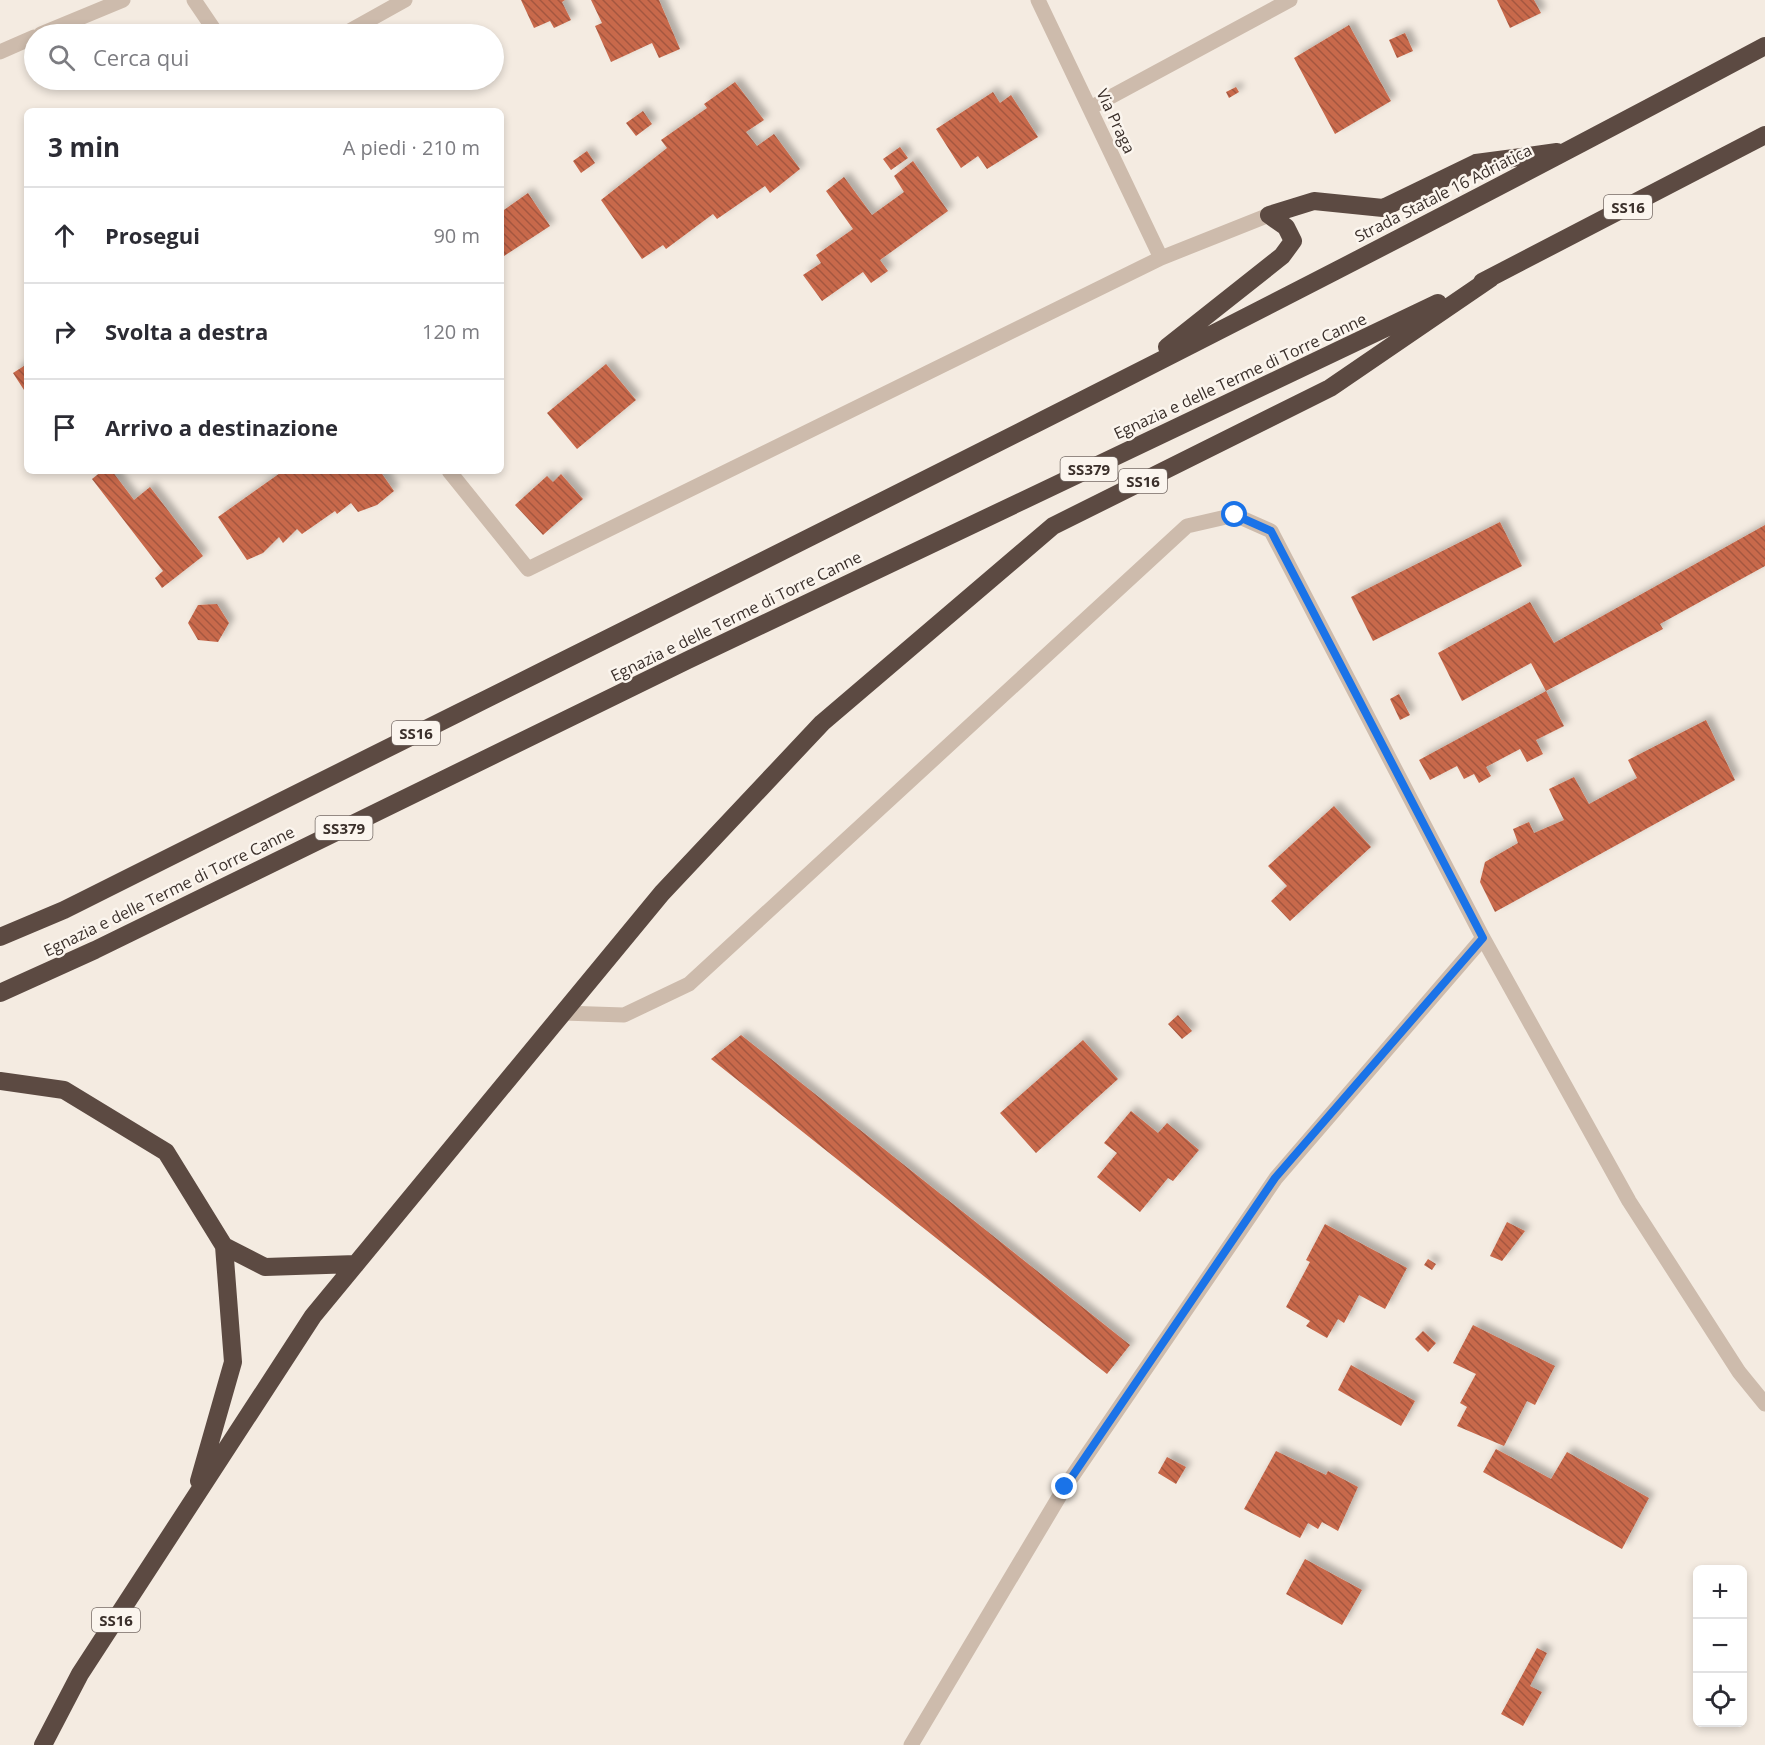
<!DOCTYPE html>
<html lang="it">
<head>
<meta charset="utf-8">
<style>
	:root { --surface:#fff; --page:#f2f2f3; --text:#2b2b33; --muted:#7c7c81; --line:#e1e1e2 }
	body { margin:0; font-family:"Open Sans",sans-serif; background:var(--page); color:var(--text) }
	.controls { position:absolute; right:18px; bottom:18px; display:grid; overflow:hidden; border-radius:9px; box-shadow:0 3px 9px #0003 }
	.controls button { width:54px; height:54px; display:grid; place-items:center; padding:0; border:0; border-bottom:2px solid var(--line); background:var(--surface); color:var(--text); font:30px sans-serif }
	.stop { position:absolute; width:18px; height:18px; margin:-14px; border:4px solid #1a73e8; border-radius:50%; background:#fff }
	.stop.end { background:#1a73e8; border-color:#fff; box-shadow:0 2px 6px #0008 }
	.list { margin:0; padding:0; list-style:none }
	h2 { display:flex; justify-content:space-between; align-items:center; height:78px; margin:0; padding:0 24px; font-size:26px }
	h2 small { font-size:20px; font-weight:400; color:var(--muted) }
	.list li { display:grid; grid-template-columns:39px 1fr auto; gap:18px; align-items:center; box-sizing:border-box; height:96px; padding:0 24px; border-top:2px solid var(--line) }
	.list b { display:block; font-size:22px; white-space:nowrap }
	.list em { font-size:20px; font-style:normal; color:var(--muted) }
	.icon { flex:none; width:33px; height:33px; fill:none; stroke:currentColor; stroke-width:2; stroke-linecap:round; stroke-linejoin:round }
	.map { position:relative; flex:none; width:1765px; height:1745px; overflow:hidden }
	.search { position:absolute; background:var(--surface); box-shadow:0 3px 9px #0003; left:24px; top:24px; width:480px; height:66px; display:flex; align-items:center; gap:15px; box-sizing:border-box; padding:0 21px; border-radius:33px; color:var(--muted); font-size:22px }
	.panel { position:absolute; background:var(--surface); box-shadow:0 3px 9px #0003; left:24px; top:108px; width:480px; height:366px; border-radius:9px }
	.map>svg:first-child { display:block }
	.building { fill:url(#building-back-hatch); filter:url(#shadow) }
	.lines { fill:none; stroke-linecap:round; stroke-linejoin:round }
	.minor { stroke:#cdbbac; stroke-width:15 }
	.highway { stroke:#5c4a42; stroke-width:18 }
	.route { stroke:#1a73e8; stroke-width:8 }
	.labels { text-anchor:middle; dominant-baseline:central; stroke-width:5; stroke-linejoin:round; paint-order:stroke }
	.shield { fill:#fbf5ee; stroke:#756b66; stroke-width:1.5 }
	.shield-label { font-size:15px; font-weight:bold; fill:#3b302b }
	.street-label { font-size:16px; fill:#3b302b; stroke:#fbf5ee }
</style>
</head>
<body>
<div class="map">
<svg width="1765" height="1745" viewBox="0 0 1765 1745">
	<defs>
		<pattern id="building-back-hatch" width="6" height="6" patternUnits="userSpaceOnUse" patternTransform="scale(1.5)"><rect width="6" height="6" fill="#c8694b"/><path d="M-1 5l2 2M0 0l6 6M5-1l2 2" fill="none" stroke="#a4573f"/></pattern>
		<filter id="shadow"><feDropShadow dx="5.5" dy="-5.5" stdDeviation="3" flood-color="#0004"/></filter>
	</defs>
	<rect width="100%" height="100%" fill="#f4ebe1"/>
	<path class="building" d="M521 0H565L562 2 571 20 554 28 550 21 534 28Z
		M591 0H659L680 49 659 58 652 43 611 62 595 26 602 23Z
		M1497 0H1534L1541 13 1510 28Z
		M1349 25 1391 101 1335 134 1294 58Z
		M1405 33 1413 51 1397 58 1389 40Z
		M735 82 764 120 746 132 757 146 774 134 800 169 770 193 765 186 717 219 713 214 666 249 663 245 642 259 601 200 667 148 661 140 707 108 704 104Z
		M1236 87 1239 92 1229 98 1226 92Z
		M993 92 1000 103 1011 95 1038 137 987 169 978 156 961 168 936 129Z
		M643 111 652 124 636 136 626 123Z
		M900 147 908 158 891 170 883 159Z
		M587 151 595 163 581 173 573 161Z
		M913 161 948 211 880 260 888 271 871 283 863 272 822 301 803 275 821 263 816 255 853 229 826 191 844 177 872 215 904 192 894 176Z
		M528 193 550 226 501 258V212Z
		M27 364V388L24 390 13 373Z
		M606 364 636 400 577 449 547 413Z
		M102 471H112L134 500 150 487 203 556 162 588 155 578 163 571 92 479Z
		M283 471H380L394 491 377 505 358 512 351 503 337 514 335 511 302 534 297 529 283 543 279 537 263 553 247 560 218 517Z
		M561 474 583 499 543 535 515 505 547 476 553 482Z
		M1500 522 1522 566 1373 641 1351 597Z
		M1765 525V566L1660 624 1663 629 1546 691 1564 726 1536 740 1543 754 1527 762 1520 749 1486 767 1491 776 1479 783 1474 774 1464 779 1457 766 1430 780 1419 760 1546 691 1531 663 1462 701 1438 653 1530 602 1554 643Z
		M217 604 229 623 218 642 198 640 188 623 198 605Z
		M1399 694 1410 715 1400 720 1390 699Z
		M1706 720 1735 780 1495 912 1480 882 1485 862 1518 843 1513 829 1529 822 1534 833 1564 820 1549 789 1574 777 1589 804 1637 778 1628 760Z
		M1334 806 1371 847 1290 921 1271 901 1287 886 1268 866Z
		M1178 1015 1192 1031 1182 1039 1168 1024Z
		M741 1035 1130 1345 1107 1374 711 1059Z
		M1083 1040 1118 1079 1036 1153 1000 1113Z
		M1131 1111 1158 1133 1167 1123 1199 1150 1173 1181 1168 1178 1140 1212 1097 1177 1117 1153 1104 1143Z
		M1507 1222 1525 1231 1502 1261 1490 1256Z
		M1325 1224 1407 1268 1385 1309 1359 1295 1344 1323 1338 1319 1327 1338 1306 1326 1310 1321 1286 1307 1310 1262 1306 1260Z
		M1428 1259 1436 1264 1432 1270 1424 1265Z
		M1473 1325 1555 1366 1535 1405 1527 1401 1504 1446 1457 1426 1467 1407 1460 1403 1476 1374 1453 1363Z
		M1423 1331 1436 1343 1428 1352 1415 1339Z
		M1351 1365 1415 1401 1401 1426 1338 1390Z
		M1496 1449 1551 1479 1567 1452 1649 1498 1622 1549 1483 1472Z
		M1276 1451 1326 1475 1328 1471 1358 1487 1338 1531 1322 1522 1318 1529 1308 1523 1300 1538 1244 1509Z
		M1167 1457 1186 1467 1176 1484 1158 1473Z
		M1305 1559 1362 1590 1342 1625 1286 1594Z
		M1537 1648 1547 1653 1530 1686 1542 1692 1523 1726 1501 1714Z"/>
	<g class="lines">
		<path class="minor" d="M194 0 217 34
			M1038 0 1161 258
			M41 34 123 0
			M344 34 405 0
			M0 52 34 37
			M1090 108 1290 0
			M449 471 528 569 1161 258 1269 215
			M563 1013 624 1015 689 984 1187 526 1235 515 1271 531 1483 938 1629 1201 1739 1372 1765 1404
			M911 1745 1065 1487 1276 1178 1483 938"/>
		<path class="highway" d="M1269 215 1314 201 1383 208 1476 163 1557 152
			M1482 282 1765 135
			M1167 347 1282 256 1293 241 1286 227 1269 215
			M0 937 64 910C632 625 1204 346 1765 46
			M0 993 95 950 688 660 1438 303
			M0 1081 64 1090 166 1152 224 1246 233 1362 199 1481
			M224 1246 265 1267 356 1264
			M43 1745 80 1674 313 1316 662 893 822 723 1053 526 1330 388 1491 278"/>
	</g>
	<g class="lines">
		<path class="route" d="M1065 1487 1275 1178 1483 938 1271 531 1235 515"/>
	</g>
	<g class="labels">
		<g class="shield">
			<rect x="1604" y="195" width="48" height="24" rx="4.5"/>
			<rect x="1060.5" y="457" width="57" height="24" rx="4.5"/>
			<rect x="1119" y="469" width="48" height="24" rx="4.5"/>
			<rect x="392" y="721" width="48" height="24" rx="4.5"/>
			<rect x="315.5" y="816" width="57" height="24" rx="4.5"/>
			<rect x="92" y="1608" width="48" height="24" rx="4.5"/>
		</g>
		<g class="shield-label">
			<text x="1628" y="207">SS16</text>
			<text x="1089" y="469">SS379</text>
			<text x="1143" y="481">SS16</text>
			<text x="416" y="733">SS16</text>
			<text x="344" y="828">SS379</text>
			<text x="116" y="1620">SS16</text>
		</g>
		<g class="street-label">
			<text transform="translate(1116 121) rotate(65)">Via Praga</text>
			<text transform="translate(1443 193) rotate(-27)">Strada Statale 16 Adriatica</text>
			<text transform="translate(1240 376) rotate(-25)">Egnazia e delle Terme di Torre Canne</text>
			<text transform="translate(736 616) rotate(-26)">Egnazia e delle Terme di Torre Canne</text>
			<text transform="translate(169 891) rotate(-26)">Egnazia e delle Terme di Torre Canne</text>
		</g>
	</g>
</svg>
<div class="controls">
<button>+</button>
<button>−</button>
<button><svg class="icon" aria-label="locate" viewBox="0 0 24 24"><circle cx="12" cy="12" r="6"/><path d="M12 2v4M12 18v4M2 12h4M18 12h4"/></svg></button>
</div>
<div class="stop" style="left:1235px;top:515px"></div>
<div class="stop end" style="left:1065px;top:1487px"></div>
<div class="search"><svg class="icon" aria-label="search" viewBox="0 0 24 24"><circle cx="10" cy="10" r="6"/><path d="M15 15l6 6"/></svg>Cerca qui</div>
<section class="panel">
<h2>3 min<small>A piedi · 210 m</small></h2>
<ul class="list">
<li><svg class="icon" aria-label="ahead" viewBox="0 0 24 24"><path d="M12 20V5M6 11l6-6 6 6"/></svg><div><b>Prosegui</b></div><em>90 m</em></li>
<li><svg class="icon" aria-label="right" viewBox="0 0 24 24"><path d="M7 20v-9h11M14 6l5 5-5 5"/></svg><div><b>Svolta a destra</b></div><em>120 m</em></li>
<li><svg class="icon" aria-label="arrive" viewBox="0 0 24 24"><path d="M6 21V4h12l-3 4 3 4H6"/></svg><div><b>Arrivo a destinazione</b></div></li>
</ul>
</section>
</div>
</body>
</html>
